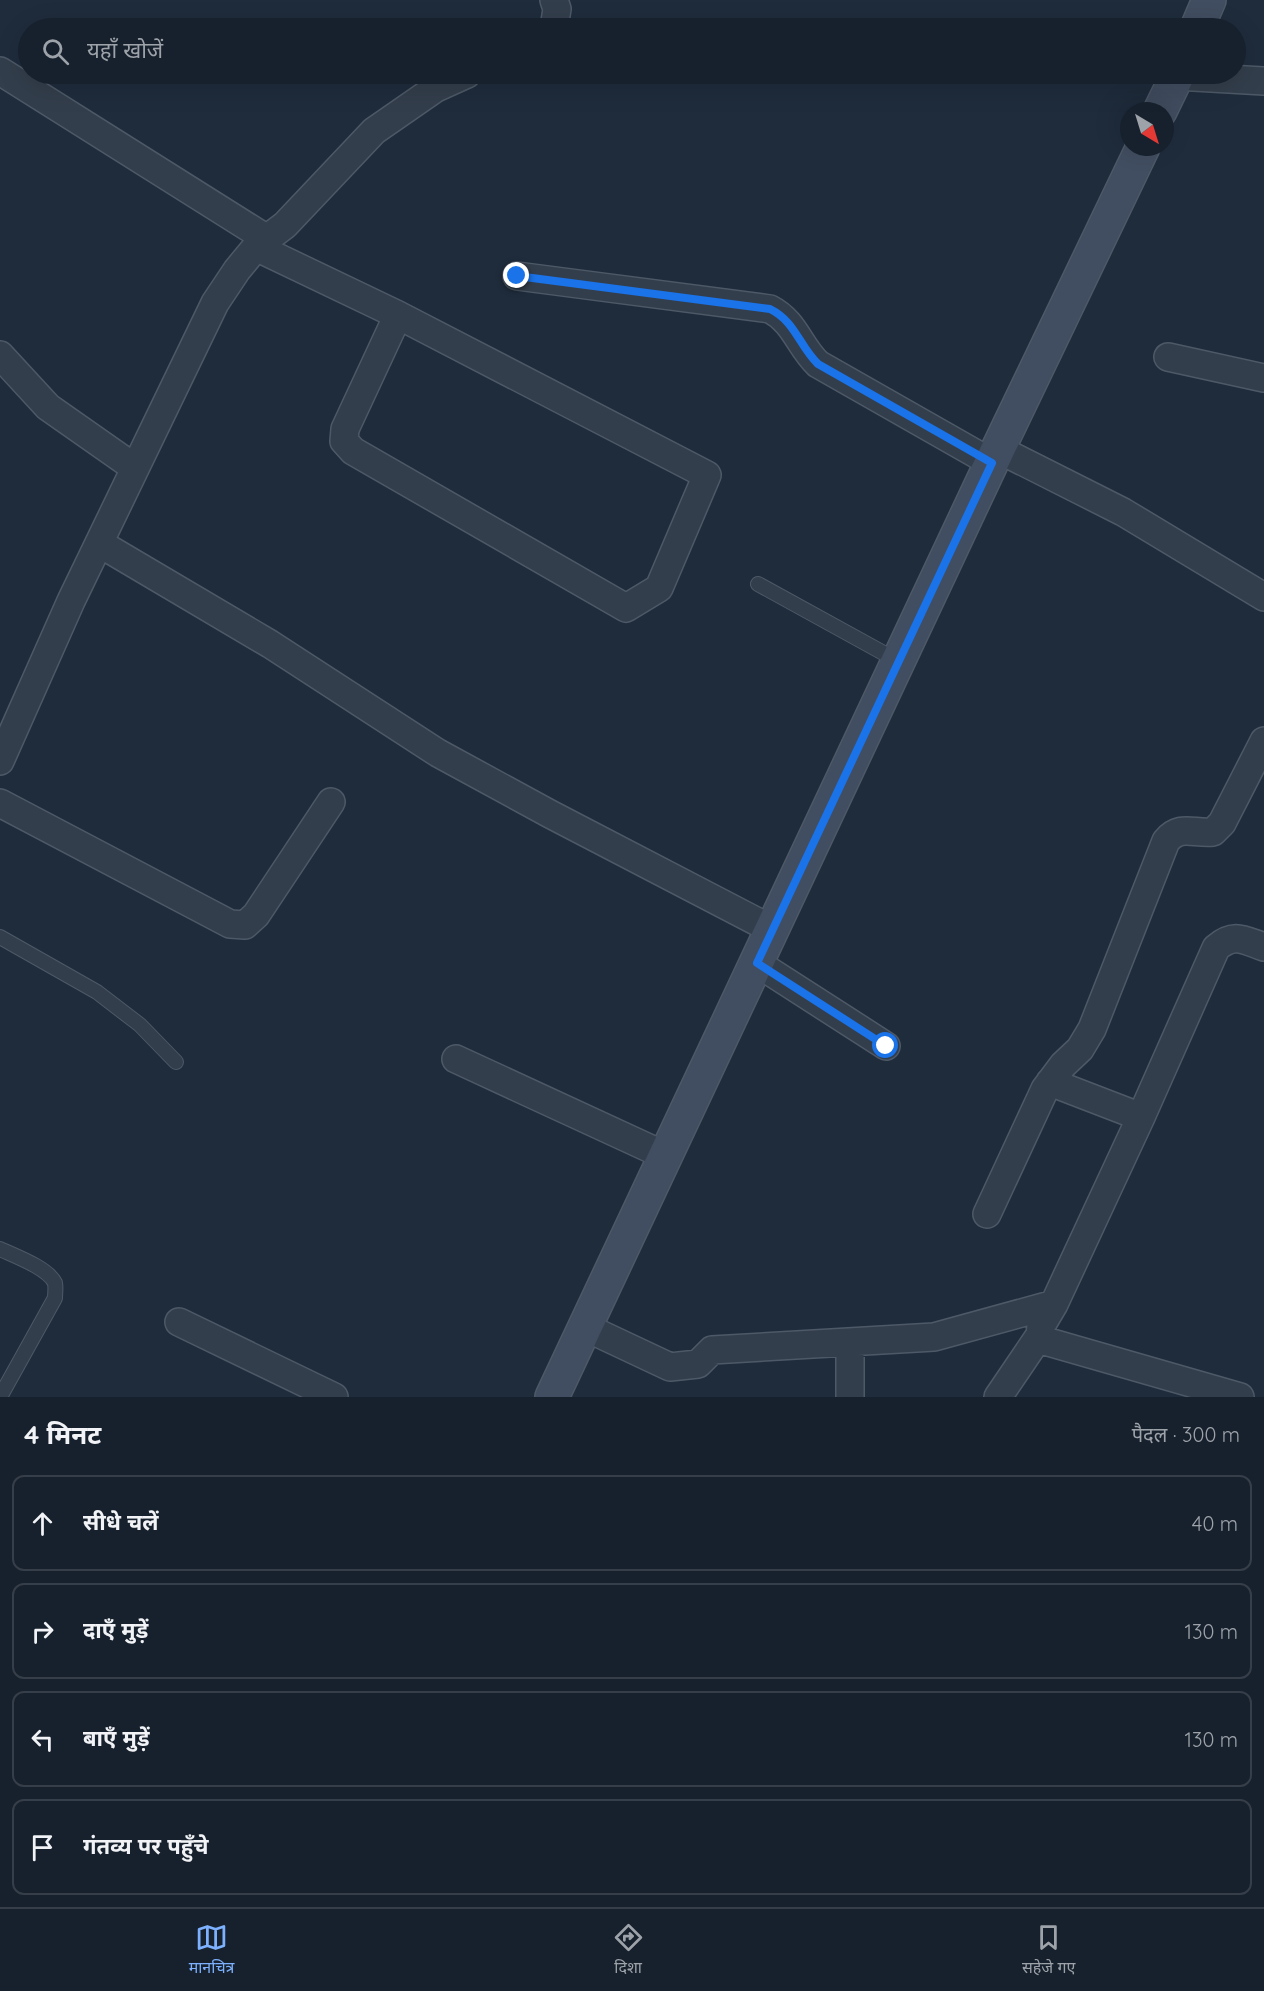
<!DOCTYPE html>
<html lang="hi">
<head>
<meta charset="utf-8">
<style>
	:root { --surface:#17212d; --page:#202935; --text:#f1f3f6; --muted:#9ea3aa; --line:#363e49; --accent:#7db1ff }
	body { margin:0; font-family:Quicksand,"Noto Sans Devanagari",sans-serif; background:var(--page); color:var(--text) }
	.compass { position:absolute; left:1120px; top:102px; width:54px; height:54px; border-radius:50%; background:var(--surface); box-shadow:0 6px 24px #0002; rotate:142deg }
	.stop { position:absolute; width:18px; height:18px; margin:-14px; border:4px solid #1a73e8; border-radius:50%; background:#fff }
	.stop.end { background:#1a73e8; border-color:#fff; box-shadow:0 2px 6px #0008 }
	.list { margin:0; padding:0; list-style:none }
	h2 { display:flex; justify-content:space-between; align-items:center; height:78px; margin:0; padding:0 24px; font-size:26px }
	h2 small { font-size:20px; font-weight:400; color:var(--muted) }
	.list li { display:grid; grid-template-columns:39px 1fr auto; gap:18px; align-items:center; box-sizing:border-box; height:96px; margin:0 12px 12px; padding:0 12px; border:2px solid var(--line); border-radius:12px }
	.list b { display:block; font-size:22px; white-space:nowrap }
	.list em { font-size:20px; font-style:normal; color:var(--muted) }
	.icon { flex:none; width:33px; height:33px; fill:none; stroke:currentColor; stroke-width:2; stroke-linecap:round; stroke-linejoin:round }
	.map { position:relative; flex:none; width:1264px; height:1397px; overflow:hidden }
	.search { position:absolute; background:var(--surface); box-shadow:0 6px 24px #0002; left:18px; right:18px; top:18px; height:66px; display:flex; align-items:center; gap:15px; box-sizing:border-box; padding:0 21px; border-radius:33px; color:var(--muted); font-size:22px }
	.sheet { height:510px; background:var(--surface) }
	nav { display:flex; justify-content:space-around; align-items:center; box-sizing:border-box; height:84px; border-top:2px solid var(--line); background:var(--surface); font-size:16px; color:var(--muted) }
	nav a { display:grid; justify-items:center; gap:3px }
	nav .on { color:var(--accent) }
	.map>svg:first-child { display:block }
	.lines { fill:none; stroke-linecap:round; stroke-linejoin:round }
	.service-casing { stroke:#4e5967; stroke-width:16 }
	.minor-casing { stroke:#4e5967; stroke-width:30 }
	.secondary-casing { stroke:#4e5967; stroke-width:36 }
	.service { stroke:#333e4c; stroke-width:14 }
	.minor { stroke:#333e4c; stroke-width:27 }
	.secondary { stroke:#414d60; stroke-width:33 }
	.route { stroke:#1a73e8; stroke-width:8 }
</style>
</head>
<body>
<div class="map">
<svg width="1264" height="1397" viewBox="0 0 1264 1397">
	<rect width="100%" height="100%" fill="#1f2c3c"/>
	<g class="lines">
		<defs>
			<path id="service" d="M758 584 898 661
				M0 937 97 992 140 1025 176 1062
				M0 1249C15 1256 48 1268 55 1283 56 1288 55 1294 55 1298L0 1397"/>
			<path id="minor" d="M554 0 557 9 554 28
				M0 71 267 239
				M1176 76 1264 81
				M256 247 398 315 707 475 659 588 626 608 353 451 344 441 345 429 398 315
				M517 276 770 309C795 322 799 346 818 364L992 463
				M0 355 48 407 135 468
				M1168 357 1264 378
				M998 449 1123 512 1264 597
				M99 543 270 644 438 753 550 814 773 930
				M0 761 71 601 215 303 237 270 256 247 285 225 374 131 436 88 467 74
				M0 803 230 924 245 925 256 915 331 802
				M757 963 886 1046
				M456 1059 666 1156
				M1050 1082 1141 1117
				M987 1214 1045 1089 1063 1065 1080 1049 1092 1029 1166 841C1180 824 1193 834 1213 832L1222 823 1264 741
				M179 1322 334 1397
				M585 1327 670 1367 698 1364 712 1350 934 1337 1054 1304
				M850 1342V1397
				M998 1397 1040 1335
				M1240 1397 1045 1341 1040 1335 1041 1326 1054 1304 1141 1117 1216 948C1234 932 1244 940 1264 947"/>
			<path id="secondary" d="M1197 28 1209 0
				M1160 111 1178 74
				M552 1397 998 449 1143 147"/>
		</defs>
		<use href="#service" class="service-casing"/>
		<use href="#minor" class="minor-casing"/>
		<use href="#secondary" class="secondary-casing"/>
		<use href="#service" class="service"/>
		<use href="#minor" class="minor"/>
		<use href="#secondary" class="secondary"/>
	</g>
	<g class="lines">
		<path class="route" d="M517 276 770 309C796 322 799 346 818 364L992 463 757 963 886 1046"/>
	</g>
</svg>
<svg class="compass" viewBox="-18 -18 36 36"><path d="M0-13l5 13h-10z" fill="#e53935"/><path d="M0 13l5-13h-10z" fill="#9ea3aa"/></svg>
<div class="stop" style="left:886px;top:1046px"></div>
<div class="stop end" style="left:517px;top:276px"></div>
<div class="search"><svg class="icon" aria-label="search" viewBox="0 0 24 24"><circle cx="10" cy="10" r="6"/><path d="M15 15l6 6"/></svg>यहाँ खोजें</div>
</div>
<section class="sheet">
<h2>4 मिनट<small>पैदल · 300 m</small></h2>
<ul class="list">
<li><svg class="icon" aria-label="ahead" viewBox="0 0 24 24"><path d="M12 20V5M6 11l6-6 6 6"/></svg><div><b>सीधे चलें</b></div><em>40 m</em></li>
<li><svg class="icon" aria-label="right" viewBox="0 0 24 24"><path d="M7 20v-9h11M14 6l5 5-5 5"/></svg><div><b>दाएँ मुड़ें</b></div><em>130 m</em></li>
<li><svg class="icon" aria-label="left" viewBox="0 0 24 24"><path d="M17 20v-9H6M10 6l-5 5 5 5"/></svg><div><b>बाएँ मुड़ें</b></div><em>130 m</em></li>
<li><svg class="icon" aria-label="arrive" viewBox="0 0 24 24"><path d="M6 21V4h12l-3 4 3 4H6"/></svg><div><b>गंतव्य पर पहुँचे</b></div></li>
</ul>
</section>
<nav>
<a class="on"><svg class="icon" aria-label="map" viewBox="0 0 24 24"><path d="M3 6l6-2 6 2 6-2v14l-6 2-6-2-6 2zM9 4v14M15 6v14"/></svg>मानचित्र</a>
<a><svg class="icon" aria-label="directions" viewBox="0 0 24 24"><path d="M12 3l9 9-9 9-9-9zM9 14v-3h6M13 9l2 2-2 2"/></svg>दिशा</a>
<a><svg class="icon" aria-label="saved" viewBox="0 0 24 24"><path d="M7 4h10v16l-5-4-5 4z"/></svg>सहेजे गए</a>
</nav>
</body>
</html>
